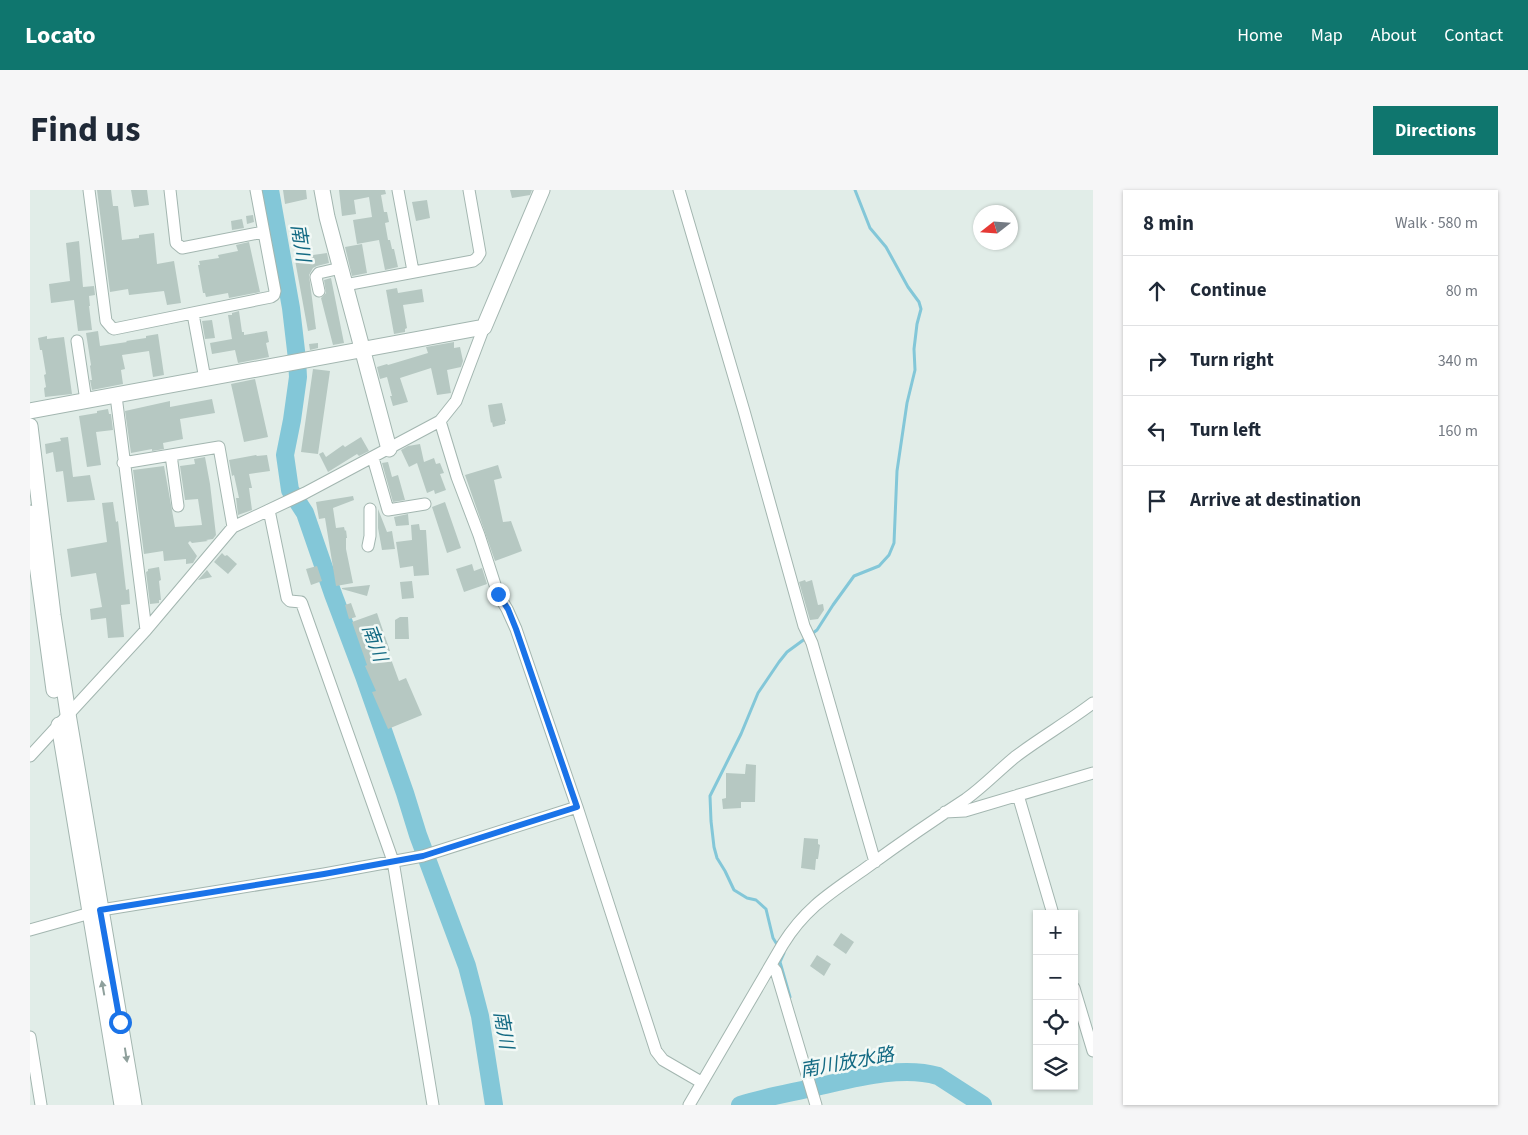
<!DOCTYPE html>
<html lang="en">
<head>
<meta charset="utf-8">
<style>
	:root { --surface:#fff; --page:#f6f6f7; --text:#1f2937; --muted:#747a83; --line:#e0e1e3; --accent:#0f766e }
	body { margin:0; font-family:"Source Sans 3","Noto Sans JP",sans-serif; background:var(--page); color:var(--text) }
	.controls { position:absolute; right:15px; bottom:15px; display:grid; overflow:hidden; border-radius:0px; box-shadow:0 1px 4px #0004 }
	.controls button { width:45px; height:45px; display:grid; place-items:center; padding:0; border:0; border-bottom:1px solid var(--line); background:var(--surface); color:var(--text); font:25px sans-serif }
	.compass { position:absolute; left:943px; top:15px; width:45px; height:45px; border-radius:50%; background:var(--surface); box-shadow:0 1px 4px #0004; rotate:253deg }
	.stop { position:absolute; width:15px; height:15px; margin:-11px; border:4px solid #1a73e8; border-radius:50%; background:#fff }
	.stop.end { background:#1a73e8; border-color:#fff; box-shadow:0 1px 5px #0008 }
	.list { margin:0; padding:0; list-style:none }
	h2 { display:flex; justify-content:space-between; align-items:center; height:65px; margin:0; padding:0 20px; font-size:21px }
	h2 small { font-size:16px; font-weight:400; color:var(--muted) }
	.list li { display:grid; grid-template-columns:32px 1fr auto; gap:15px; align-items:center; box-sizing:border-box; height:70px; padding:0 20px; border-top:1px solid var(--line) }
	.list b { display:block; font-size:19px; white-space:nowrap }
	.list em { font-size:16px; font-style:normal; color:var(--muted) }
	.icon { flex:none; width:28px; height:28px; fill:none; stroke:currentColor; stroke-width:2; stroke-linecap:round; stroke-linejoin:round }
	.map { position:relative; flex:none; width:1063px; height:915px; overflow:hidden; border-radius:0px }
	header { display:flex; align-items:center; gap:30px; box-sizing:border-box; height:70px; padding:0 25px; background:var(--accent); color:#fff }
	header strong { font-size:24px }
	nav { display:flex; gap:28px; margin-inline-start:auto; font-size:18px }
	.intro { display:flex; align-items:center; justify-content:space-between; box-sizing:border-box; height:120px; padding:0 30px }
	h1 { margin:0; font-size:35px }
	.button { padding:12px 22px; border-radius:0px; background:var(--accent); color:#fff; font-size:18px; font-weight:700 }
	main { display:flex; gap:30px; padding:0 30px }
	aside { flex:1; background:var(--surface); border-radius:0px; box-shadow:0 1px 4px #0004 }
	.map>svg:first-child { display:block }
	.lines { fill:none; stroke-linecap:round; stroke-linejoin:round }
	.stream { stroke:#83c7d8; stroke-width:3 }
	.river { stroke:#83c7d8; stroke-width:18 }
	.building { fill:#b6c8c2 }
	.minor-casing { stroke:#a3b6b0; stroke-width:13 }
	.tertiary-casing { stroke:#a3b6b0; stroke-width:17 }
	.minor { stroke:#fff; stroke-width:11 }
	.tertiary { stroke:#fff; stroke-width:15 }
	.oneway { fill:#8fa09c }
	.route { stroke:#1a73e8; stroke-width:6 }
	.labels { text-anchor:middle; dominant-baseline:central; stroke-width:5; stroke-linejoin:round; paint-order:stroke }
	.water-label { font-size:19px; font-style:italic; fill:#136a83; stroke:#f2f9f6 }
</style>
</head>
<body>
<header>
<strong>Locato</strong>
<nav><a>Home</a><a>Map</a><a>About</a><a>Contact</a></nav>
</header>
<div class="intro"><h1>Find us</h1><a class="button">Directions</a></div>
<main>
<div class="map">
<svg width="1063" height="915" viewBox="0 0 1063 915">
	<rect width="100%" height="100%" fill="#e1ede8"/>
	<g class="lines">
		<path class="stream" d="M748 756 743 748 736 719 726 710 717 708 704 700 695 681 687 668 684 657 681 631 680 606 711 544 728 503 749 472 757 462 787 440 803 415 824 386 849 376 859 365 864 353 867 281 877 213 885 180 884 159 887 134 891 119 889 112 878 97 856 57 840 38 825 0
			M752 761 754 763 750 772 760 807"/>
		<path class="river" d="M240 0 261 118 267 169 268 187 262 230 255 265 260 300 275 323 303 404 334 486 375 603 388 645 437 776 450 826 464 915
			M710 915C735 907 760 903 786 897 822 889 871 875 908 886L953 915"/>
	</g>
	<path class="building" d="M67 0H81L83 16H88L92 50 109 48V45L124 43 127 74 144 71 151 113 137 115 134 101 99 105 98 99 80 102Z
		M101 0H117L119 15 104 17Z
		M253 0H276L277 9 255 14Z
		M309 0H355L356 4 351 5 354 22H357L359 32 355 33 358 50H360L362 59H364L368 77 355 80 349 50 327 54 323 30 342 27 339 7 324 10 326 24 312 26Z
		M480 0H502L500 5 482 8Z
		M397 10 400 28 386 31 382 12Z
		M223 25 224 32 217 34 216 26Z
		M212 29 214 38 202 40 201 31Z
		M49 51 53 97 64 96 65 105 59 106 60 116H59L62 140 48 141 44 110 21 113 19 94 40 91 36 53Z
		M219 52 230 102 199 108 198 103 176 107 175 103H173L168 75H170L169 71 189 68 188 65 208 61 206 55Z
		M332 54 337 83 322 86 315 57Z
		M297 63 299 73 287 76 283 78 279 85 286 139 278 141 265 70 283 66V65Z
		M301 88 314 153 303 155 291 108 296 103 294 90Z
		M367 98 368 103 392 99 394 112 373 115 377 138 375 139V142L364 144 356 100Z
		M209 121 212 142H214V145L237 141 239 152 236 153 239 167 208 173 205 160 182 164 180 153 202 149 198 125H202V123Z
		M182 130 185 148 175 149 172 131Z
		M68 141 70 156 97 152 96 151 116 148V146L128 144 134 185 123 187 119 161 92 165 95 179 91 180 93 194 62 200 60 190H62L60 176 61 175 56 143Z
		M17 146V149L34 147 42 204 15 207 14 198 16 197 14 185 16 184 12 160H10L8 148Z
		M424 152V158L430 157 433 171 431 177 417 180 421 203 407 205 401 178 370 188 378 212 363 216 360 206H362L357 187 350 189 347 177 357 174 358 175 398 163 396 157Z
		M288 153V158L280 160 279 154Z
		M283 179 300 181 288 264 271 262Z
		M225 189 238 247 214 252 201 194Z
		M182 209 185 223 150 229 153 249 133 253 134 259 122 261V259L101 263 95 221 140 211V217Z
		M472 213 476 231H475V234L463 237 462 232 461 233 458 215Z
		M78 219 79 224H81L83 240 66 242 71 275 57 277 49 226 67 223V221Z
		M38 247 43 287 60 285 65 310 37 312 33 281 26 282 23 262 16 264 15 254 31 251 30 248Z
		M331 247 339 261 329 266 327 264 298 282 289 264 293 262 296 267 313 255 315 257Z
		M390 254 394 272 404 268 406 274 410 273 414 283 410 284 416 300 405 304 404 300 397 303 387 273 379 277 371 260 378 256Z
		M226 265 227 266 237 265 240 281 219 284 222 298H219L222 320 208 325 206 308H209L204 285 202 286 199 270Z
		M175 267 180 294 186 345 183 349 176 350 178 351 162 353 160 351 158 353 167 366 163 373 156 374V369L134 371 133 361 114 364 103 280 134 276 145 337 172 335 168 309 155 310 150 276 165 274 164 269Z
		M358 272 362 287 368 285 375 310 363 312 352 273Z
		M468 275 472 288 464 290 473 332 481 331 492 361 465 371 435 285Z
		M323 306 324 310 303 318 306 338 314 337 315 341 316 340 317 348H316V359L323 393 306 396 295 328 289 329 286 312Z
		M83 312 86 332 88 331 96 400 99 399 100 414 91 415 94 447 78 448 76 428 61 430 60 419 72 417 66 383 41 387 37 359 77 352 72 313Z
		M415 312 431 358 417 363 402 317Z
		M348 319 357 342 362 341 365 359 352 360 348 338Z
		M378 324 379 335 366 336 364 327Z
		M389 334 390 340H396L399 385 384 386 383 376 370 378 366 352 382 350 381 335Z
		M192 363 195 366 197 365 207 374 198 384 184 372Z
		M442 374 444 381 452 378 457 394 434 402 426 379Z
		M287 376 292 391 281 395 276 379Z
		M129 377 131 390 129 391 131 410H129V413L120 414 116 382 118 381V379Z
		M177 380 182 387 168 390Z
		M775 390 776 392 782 390 788 415 793 414 794 420 788 429 780 430 769 392Z
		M382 391 384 408 372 409 370 392Z
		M340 395 337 406 312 399V398Z
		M321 413 326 427 319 429 315 415Z
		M347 423 360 461H358L369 491 376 488 392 525 358 539 342 502 346 501 335 476 337 475 322 432Z
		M370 427H378L379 449H365V430Z
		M716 574 726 575 725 612H711V618L693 619 692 609 696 608V583L715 584Z
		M774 648 788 649V654L790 655 788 669H786L785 680 771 678Z
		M811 743 824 752 816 764 803 755Z
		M787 765 801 774 794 786 780 776Z"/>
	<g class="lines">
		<defs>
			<path id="minor" d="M59 0 76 131 82 138 84 139 241 107 244 105 245 101 226 0
				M140 0 146 53 152 58 233 42
				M368 0 383 81
				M649 0 714 221 774 436 782 453 845 672
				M315 95 443 71 447 68 450 63 439 0
				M289 101 286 87 289 83 311 78
				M163 124 175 189
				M47 151 56 211
				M86 206 116 440
				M410 231 427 287 449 345 468 404 477 419 486 439 547 617
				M141 265 148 316
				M343 268 358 320 395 314
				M93 273 189 257 203 337
				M239 320 257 408 260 411 271 412 272 414 363 671 403 915
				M338 356 340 346V319
				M0 566 116 440 203 337 275 303 410 231 426 211 454 137
				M988 605 1023 724
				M915 622 935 621 1063 583
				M0 740 71 720 294 684 393 666 547 617 626 861 633 870 671 892
				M741 775 746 781 786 915
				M1044 798 1063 861
				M0 847 11 915
				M659 915 753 754C776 717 802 702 836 678 869 654 902 631 936 609 954 596 968 581 985 567 1010 548 1038 532 1063 513"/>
			<path id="tertiary" d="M292 0 297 27 359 259
				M0 221 454 137 512 0
				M0 236 23 425 38 524 104 915
				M0 323 24 500
				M29 535 92 915"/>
		</defs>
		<use href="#minor" class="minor-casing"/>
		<use href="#tertiary" class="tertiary-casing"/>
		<use href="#minor" class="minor"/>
		<use href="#tertiary" class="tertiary"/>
	</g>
	<defs><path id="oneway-solid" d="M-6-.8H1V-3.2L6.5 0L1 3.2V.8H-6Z" transform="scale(1.25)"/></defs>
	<g class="oneway">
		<use href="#oneway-solid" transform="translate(73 798) rotate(-100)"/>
		<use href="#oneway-solid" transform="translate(96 865) rotate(81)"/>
	</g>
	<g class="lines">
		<path class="route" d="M90 832 70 720 294 684 393 666 547 617 486 439 478 419 468 404"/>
	</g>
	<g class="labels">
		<g class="water-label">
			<text transform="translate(270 53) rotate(81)">南川</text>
			<text transform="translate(344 453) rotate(70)">南川</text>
			<text transform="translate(473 840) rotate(80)">南川</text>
			<text transform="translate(817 873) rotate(-10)">南川放水路</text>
		</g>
	</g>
</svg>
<div class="controls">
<button>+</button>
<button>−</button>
<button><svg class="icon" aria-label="locate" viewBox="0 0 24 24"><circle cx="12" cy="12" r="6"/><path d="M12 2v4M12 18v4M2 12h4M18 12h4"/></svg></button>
<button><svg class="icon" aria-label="layers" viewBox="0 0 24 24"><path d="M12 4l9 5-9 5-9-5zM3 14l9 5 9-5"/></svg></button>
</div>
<svg class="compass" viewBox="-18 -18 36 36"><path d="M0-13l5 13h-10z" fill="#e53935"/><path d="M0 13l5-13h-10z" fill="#747a83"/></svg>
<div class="stop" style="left:90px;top:832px"></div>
<div class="stop end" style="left:468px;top:404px"></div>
</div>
<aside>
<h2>8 min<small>Walk · 580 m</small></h2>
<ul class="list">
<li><svg class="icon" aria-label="ahead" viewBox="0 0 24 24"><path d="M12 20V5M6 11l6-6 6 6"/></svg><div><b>Continue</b></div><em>80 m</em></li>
<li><svg class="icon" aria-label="right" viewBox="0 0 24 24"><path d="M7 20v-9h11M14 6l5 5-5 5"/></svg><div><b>Turn right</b></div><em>340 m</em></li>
<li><svg class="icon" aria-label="left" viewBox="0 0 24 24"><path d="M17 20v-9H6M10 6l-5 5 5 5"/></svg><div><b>Turn left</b></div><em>160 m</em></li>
<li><svg class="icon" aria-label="arrive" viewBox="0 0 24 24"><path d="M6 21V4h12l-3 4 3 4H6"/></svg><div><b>Arrive at destination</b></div></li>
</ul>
</aside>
</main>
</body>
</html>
